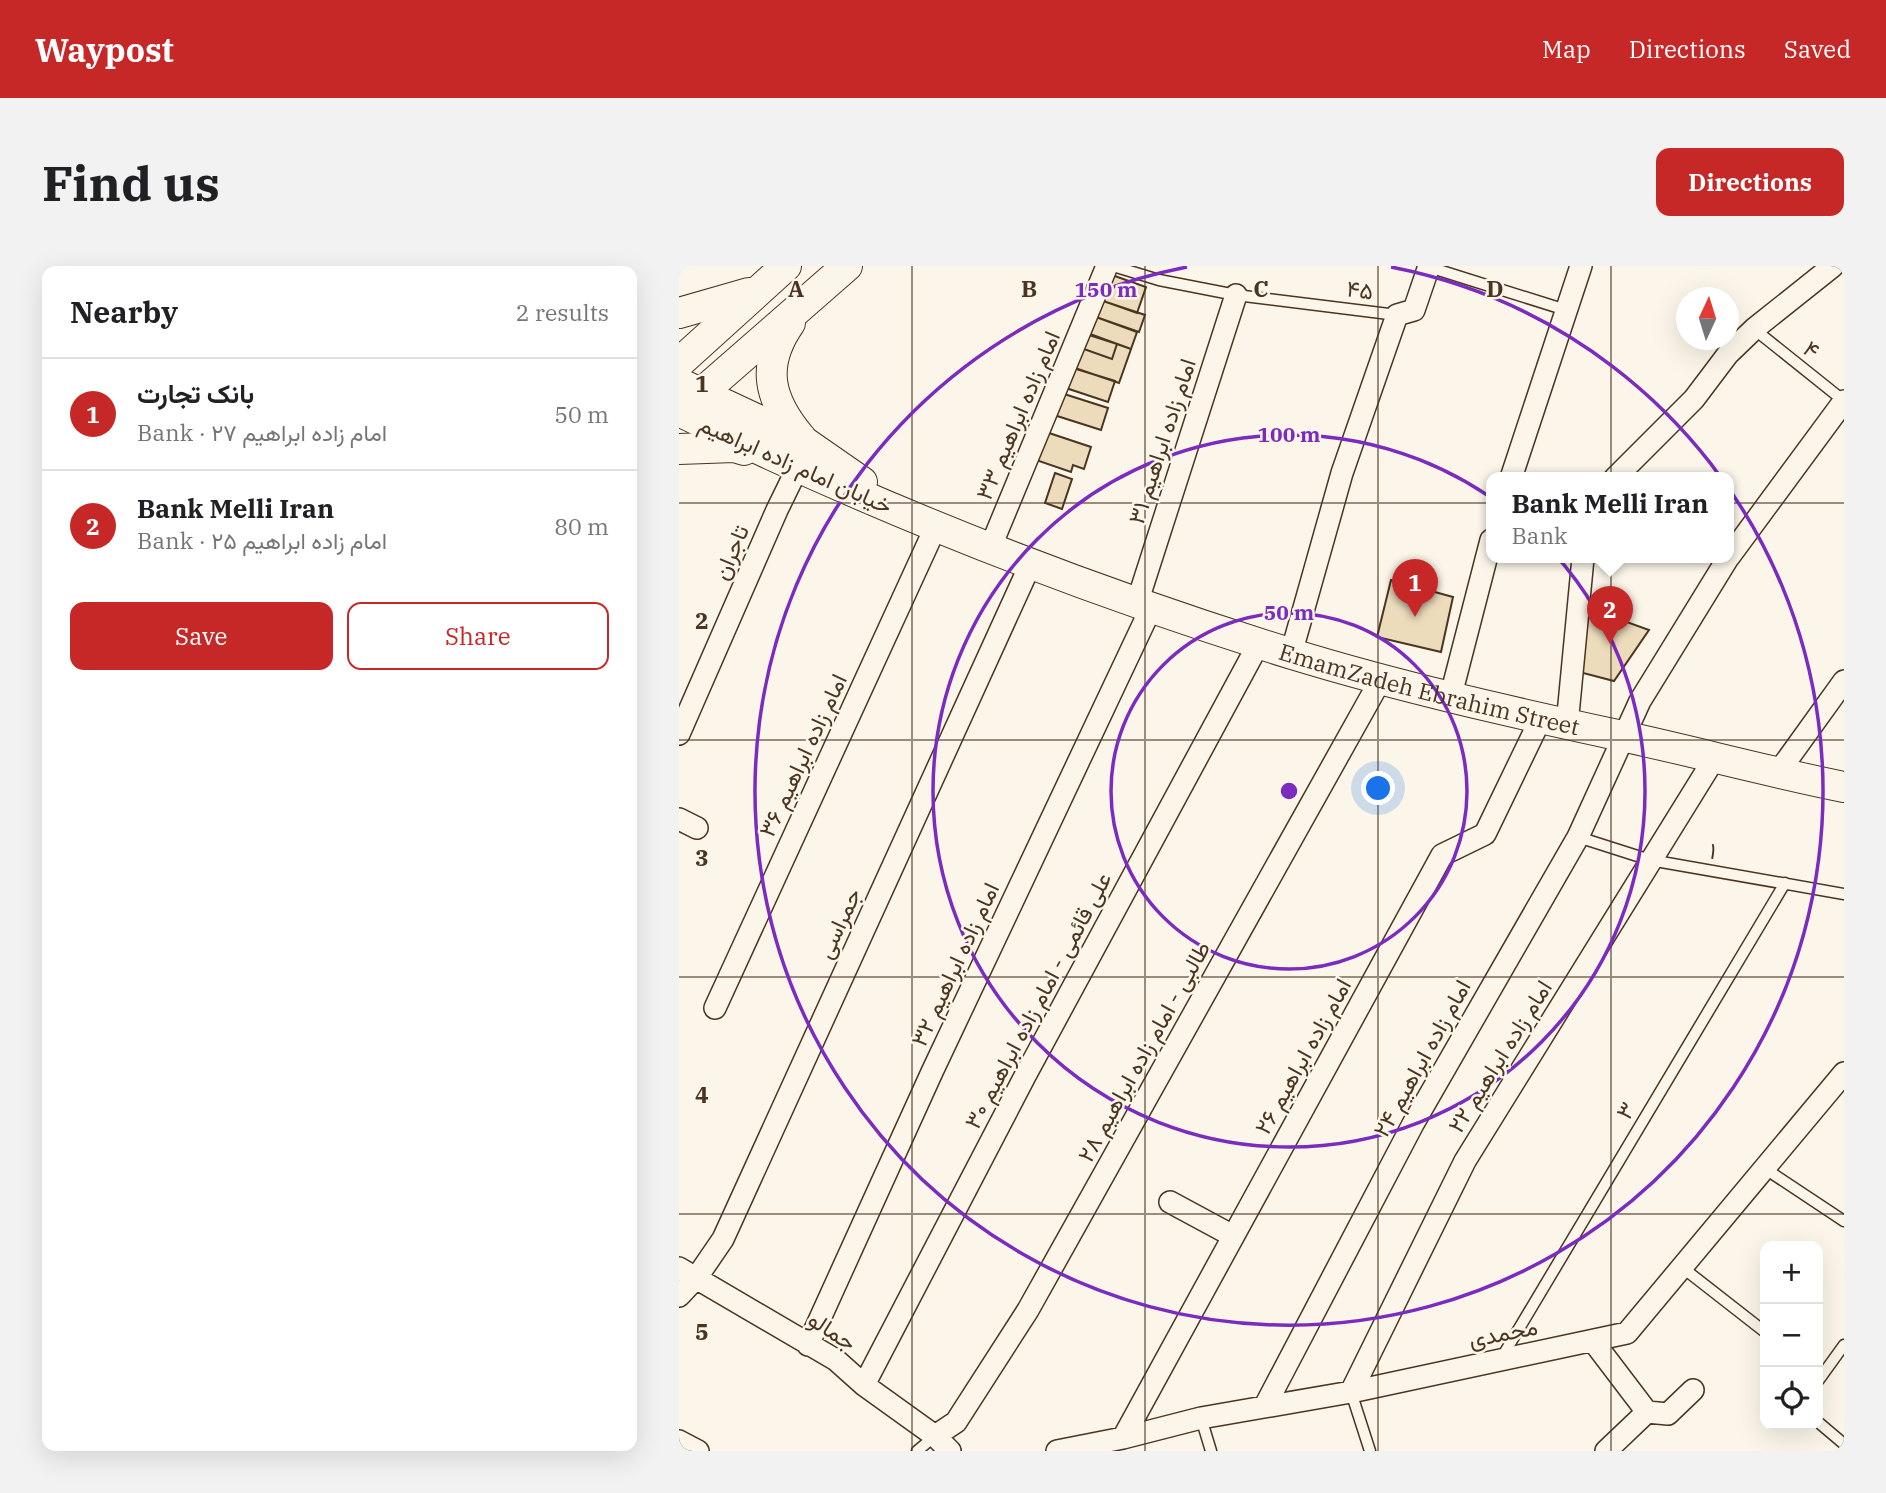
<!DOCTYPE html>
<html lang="en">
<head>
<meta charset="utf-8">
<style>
	:root { --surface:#fff; --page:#f2f2f2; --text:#202124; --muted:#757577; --line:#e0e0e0; --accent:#c62828 }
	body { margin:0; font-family:"IBM Plex Serif",Vazirmatn,serif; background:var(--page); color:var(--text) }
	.controls { position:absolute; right:21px; bottom:21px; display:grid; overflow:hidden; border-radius:14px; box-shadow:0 7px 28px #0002 }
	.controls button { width:63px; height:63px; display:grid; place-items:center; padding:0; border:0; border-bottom:2px solid var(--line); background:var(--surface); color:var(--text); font:35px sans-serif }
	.compass { position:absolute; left:997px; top:21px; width:63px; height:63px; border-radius:50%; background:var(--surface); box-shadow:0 7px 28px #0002; rotate:4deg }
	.you { position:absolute; left:700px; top:523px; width:24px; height:24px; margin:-18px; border:5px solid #fff; border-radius:50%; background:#1a73e8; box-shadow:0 0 0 10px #1a73e833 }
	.badge { display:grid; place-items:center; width:46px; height:46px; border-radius:50%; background:var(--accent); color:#fff; font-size:23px; font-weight:700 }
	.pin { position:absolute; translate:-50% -58px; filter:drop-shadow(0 2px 4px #0008) }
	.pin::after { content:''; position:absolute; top:37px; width:24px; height:21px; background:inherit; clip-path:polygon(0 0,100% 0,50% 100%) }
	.popup { position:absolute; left:807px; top:206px; width:248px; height:91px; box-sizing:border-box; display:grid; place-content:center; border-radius:14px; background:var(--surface); filter:drop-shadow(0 2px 5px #0005); font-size:23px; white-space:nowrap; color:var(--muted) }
	.popup b { font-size:26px; color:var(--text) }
	.popup::after { content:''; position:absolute; left:50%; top:100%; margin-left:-14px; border:14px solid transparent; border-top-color:var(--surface) }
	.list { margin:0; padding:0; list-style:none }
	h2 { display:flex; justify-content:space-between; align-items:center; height:91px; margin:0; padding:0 28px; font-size:30px }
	h2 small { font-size:23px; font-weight:400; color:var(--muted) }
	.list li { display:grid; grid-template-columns:46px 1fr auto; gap:21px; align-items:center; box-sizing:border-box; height:112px; padding:0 28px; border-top:2px solid var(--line) }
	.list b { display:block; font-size:26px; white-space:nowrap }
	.list p { margin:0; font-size:23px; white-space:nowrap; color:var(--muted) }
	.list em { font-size:23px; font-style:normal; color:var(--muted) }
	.actions { display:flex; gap:14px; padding:21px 28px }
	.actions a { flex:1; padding:16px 0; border:2px solid var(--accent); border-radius:14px; text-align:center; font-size:24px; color:var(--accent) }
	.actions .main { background:var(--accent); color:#fff }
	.icon { flex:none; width:38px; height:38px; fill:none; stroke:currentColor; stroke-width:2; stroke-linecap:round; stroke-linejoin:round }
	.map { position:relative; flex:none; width:1165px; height:1185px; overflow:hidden; border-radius:14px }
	header { display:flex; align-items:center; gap:42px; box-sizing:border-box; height:98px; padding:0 35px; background:var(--accent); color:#fff }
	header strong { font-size:33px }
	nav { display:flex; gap:38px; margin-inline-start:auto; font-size:24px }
	.intro { display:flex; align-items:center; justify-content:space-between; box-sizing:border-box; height:168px; padding:0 42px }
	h1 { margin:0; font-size:49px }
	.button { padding:18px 32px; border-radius:14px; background:var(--accent); color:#fff; font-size:24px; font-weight:700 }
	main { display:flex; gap:42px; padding:0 42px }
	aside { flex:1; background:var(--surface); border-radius:14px; box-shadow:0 7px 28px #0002 }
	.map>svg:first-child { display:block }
	.building { fill:#ecdcbc; stroke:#4a3520; stroke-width:2 }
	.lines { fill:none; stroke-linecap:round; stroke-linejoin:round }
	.service-casing { stroke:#4a3520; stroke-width:13 }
	.minor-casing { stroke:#4a3520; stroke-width:24 }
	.secondary-casing { stroke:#4a3520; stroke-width:32 }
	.service { stroke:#fbf6e9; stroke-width:10 }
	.minor { stroke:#fbf6e9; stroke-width:21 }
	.secondary { stroke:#fbf6e9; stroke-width:30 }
	.grid { fill:none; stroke:#4a3520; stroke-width:2; stroke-opacity:0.55 }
	.ring { fill:none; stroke:#7b2cbf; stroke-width:3.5 }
	.labels { text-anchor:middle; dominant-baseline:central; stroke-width:5; stroke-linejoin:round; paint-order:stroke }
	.street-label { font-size:23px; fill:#4a3520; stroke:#fbf6e9 }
	.grid-label { font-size:23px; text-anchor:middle; font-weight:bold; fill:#4a3520; stroke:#fbf6e9; stroke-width:5; stroke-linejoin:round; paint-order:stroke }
	.centre { fill:#7b2cbf; stroke:#fbf6e9; stroke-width:3.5 }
	.ring-label { font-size:21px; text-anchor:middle; font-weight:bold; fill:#7b2cbf; stroke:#fbf6e9; stroke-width:5; stroke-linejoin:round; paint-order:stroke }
</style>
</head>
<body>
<header>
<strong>Waypost</strong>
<nav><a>Map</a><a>Directions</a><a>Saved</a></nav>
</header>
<div class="intro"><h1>Find us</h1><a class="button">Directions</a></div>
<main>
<aside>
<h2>Nearby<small>2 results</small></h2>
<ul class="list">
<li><span class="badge">1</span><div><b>بانک تجارت</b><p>Bank · امام زاده ابراهیم ۲۷</p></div><em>50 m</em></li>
<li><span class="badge">2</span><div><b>Bank Melli Iran</b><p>Bank · امام زاده ابراهیم ۲۵</p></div><em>80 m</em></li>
</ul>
<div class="actions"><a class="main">Save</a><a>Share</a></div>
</aside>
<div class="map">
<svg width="1165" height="1185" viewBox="0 0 1165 1185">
	<rect width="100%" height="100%" fill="#fbf6e9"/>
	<path class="building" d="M433 9 467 21 458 47 424 35Z
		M424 35 466 49 460 66 417 51Z
		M417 51 458 66 452 83 411 68Z
		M407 68 438 78 433 93 402 82Z
		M438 78 452 83 440 117 396 102 402 82 433 93Z
		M394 102 436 115 429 136 387 122Z
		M382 127 429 142 422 164 375 149Z
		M364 165 412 181 405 203 394 199 392 206 354 193Z
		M376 207 393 213 383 243 366 237Z
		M712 314 774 331 762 386 698 371Z
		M908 336 926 339 942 354 970 364 935 415 904 407 899 393Z"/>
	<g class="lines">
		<defs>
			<path id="service" d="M434 0 480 14 557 29 718 49
				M750 1 887 44
				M1075 63 1165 135
				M899 571 971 594 1165 628
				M1085 902 1165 955
				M1004 1002 1086 1066
				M823 1091 1106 617
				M1139 1115 1165 1079
				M672 1126 691 1185
				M522 1152 532 1185
				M1139 1156 1165 1178
				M238 1185 256 1170"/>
			<path id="minor" d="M832 212 902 0
				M936 212 1015 133 1049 88 1075 63 1154 0
				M312 280 428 0
				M1050 291 1165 135
				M458 337 557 29
				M612 388 663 207 718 49 735 44 750 0
				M772 429 812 274
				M888 459 904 292
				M0 468 98 244 118 203
				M1098 508 1165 415
				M0 553 18 562
				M36 742 258 258
				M491 936 554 970
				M0 1002 157 1094 185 1119 256 1170 271 1185
				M0 1030 18 1011 44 973 352 297
				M914 1075 968 1146
				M129 1079 253 806 472 342
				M185 1119 346 810 580 377
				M672 1126 786 895 1035 493
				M586 1140 734 858 899 571 961 435 1049 292
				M968 1146 989 1148 1014 1124
				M256 1170 277 1156 349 1044 702 413
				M444 1172 763 589 806 568 862 452
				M0 1175 19 1185
				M378 1185 444 1172 522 1152 672 1126 948 1067 1165 807
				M927 1185 968 1146"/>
			<g id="secondary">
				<path d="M0 47 70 27"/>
				<path d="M111 57C81 100 90 134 122 172"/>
				<path d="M0 97 107 0"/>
				<path d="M0 117 124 175 183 216"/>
				<path d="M10 138 168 0"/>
				<path id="s1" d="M0 145C197 242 404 323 613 388 721 421 832 446 943 470 1017 486 1090 506 1165 521"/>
				<path d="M0 183 55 181 65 184"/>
			</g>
		</defs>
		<use href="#service" class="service-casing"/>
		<use href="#minor" class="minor-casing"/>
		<use href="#secondary" class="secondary-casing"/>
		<use href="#service" class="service"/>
		<use href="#minor" class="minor"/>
		<use href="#secondary" class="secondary"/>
	</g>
	<path class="grid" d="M233 0V1185M466 0V1185M699 0V1185M932 0V1185M0 237H1165M0 474H1165M0 711H1165M0 948H1165"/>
	<g class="ring">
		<circle cx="610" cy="525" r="178"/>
		<circle cx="610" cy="525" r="356"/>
		<path d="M712 1A534 534 0 1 1 508 1"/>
	</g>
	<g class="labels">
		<g class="street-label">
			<text transform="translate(681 23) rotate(7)">۴۵</text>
			<text transform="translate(1133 83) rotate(39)">۴</text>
			<text transform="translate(338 149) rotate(-67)">امام زاده ابراهیم ۳۳</text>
			<text transform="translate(482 175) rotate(-72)">امام زاده ابراهیم ۳۱</text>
			<text transform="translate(117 198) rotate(24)">خیابان امام زاده ابراهیم</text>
			<text transform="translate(51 286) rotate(-67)">تاجران</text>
			<text stroke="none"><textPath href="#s1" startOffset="802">EmamZadeh Ebrahim Street</textPath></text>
			<text transform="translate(123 489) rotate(-65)">امام زاده ابراهیم ۳۶</text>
			<text transform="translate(1034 584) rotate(10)">۱</text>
			<text transform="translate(159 657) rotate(-65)">جمراسی</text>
			<text transform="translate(275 698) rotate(-65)">امام زاده ابراهیم ۳۲</text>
			<text transform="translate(358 734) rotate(-62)">علی قائمی - امام زاده ابراهیم ۳۰</text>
			<text transform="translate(464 785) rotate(-61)">طالبی - امام زاده ابراهیم ۲۸</text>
			<text transform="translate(623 790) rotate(-61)">امام زاده ابراهیم ۲۶</text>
			<text transform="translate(820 790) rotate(-58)">امام زاده ابراهیم ۲۲</text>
			<text transform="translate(742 792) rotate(-61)">امام زاده ابراهیم ۲۴</text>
			<text transform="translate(946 844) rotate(-59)">۳</text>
			<text transform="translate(154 1064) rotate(33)">جمالو</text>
			<text transform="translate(824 1066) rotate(-11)">محمدی</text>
		</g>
	</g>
	<g class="grid-label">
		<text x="117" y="31">A</text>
		<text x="350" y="31">B</text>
		<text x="582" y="31">C</text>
		<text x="816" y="31">D</text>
		<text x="23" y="126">1</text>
		<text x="23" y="363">2</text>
		<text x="23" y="600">3</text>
		<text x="23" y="837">4</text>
		<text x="23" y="1074">5</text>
	</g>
	<circle cx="610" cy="525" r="10" class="centre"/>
	<g class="ring-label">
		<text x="427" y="31">150 m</text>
		<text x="610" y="176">100 m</text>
		<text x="610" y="354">50 m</text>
	</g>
</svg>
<div class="controls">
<button>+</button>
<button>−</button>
<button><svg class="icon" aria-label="locate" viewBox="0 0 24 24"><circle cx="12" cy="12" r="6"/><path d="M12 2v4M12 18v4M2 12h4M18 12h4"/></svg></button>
</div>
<svg class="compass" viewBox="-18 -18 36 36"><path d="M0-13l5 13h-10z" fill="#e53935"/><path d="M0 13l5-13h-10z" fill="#757577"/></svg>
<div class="you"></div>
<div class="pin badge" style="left:736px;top:351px">1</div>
<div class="pin badge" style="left:931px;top:378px">2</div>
<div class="popup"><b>Bank Melli Iran</b>Bank</div>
</div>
</main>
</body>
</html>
